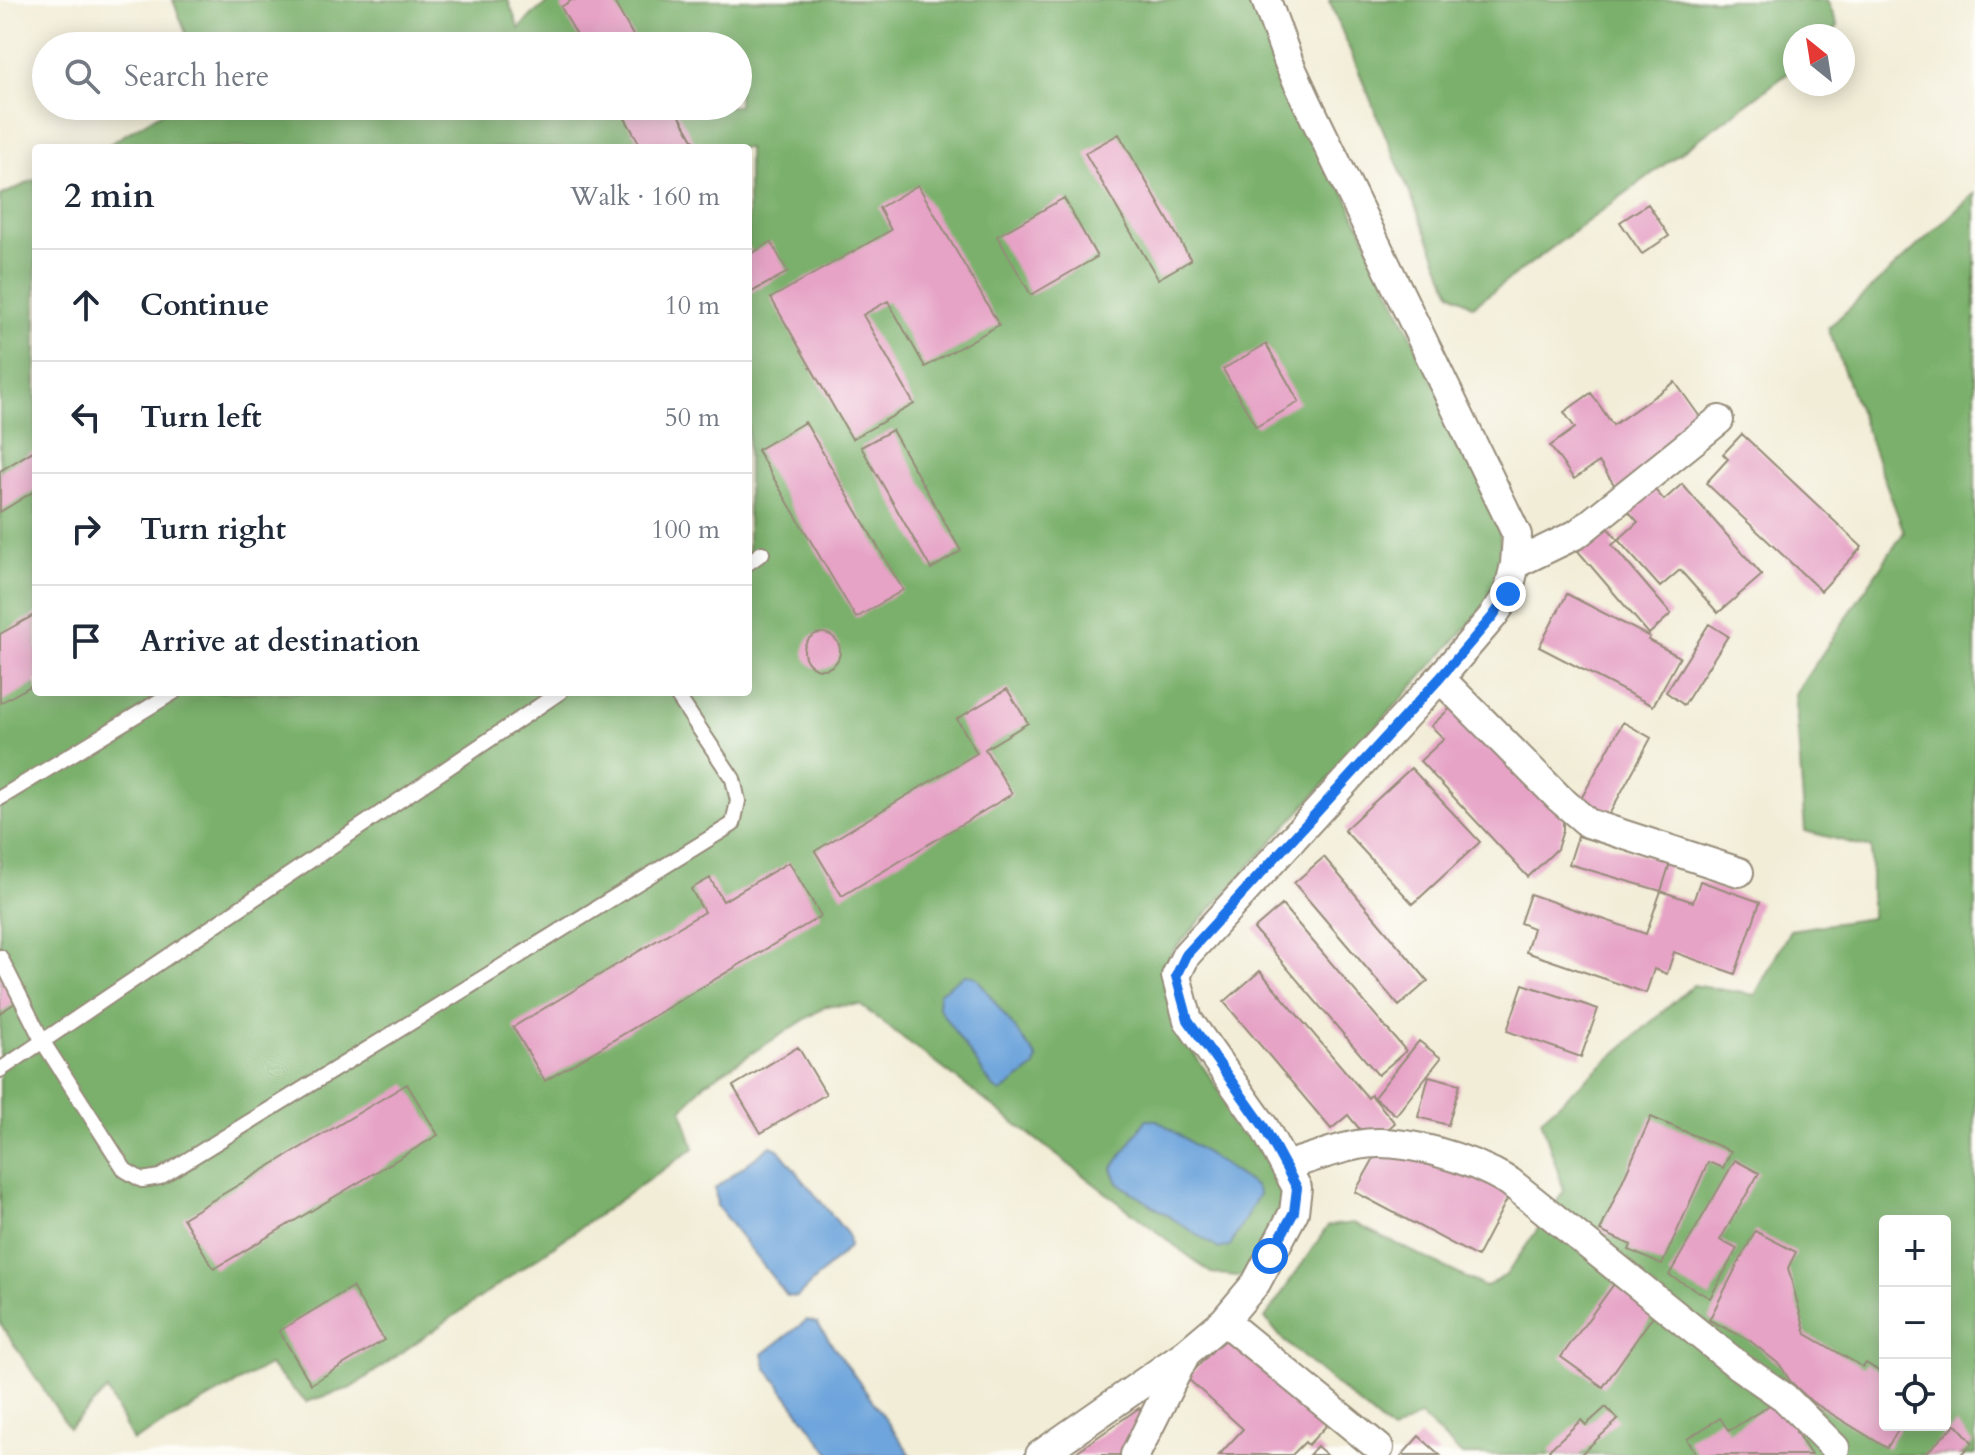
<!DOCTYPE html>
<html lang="en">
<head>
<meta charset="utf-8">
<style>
	:root { --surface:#fff; --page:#f6f6f7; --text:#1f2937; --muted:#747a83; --line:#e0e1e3 }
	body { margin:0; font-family:Cardo,serif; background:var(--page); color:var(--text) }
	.controls { position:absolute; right:24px; bottom:24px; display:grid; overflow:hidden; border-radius:8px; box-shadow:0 4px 20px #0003 }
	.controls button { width:72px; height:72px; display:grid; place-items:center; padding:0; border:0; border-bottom:2px solid var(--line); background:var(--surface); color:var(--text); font:40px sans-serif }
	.compass { position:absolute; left:1783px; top:24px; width:72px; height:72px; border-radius:50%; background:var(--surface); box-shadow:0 4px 20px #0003; rotate:330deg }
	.stop { position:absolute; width:24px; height:24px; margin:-18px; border:6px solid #1a73e8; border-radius:50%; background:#fff }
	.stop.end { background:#1a73e8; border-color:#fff; box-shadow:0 2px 8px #0008 }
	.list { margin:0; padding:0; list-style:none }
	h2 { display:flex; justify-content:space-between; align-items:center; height:104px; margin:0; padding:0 32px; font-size:34px }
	h2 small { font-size:26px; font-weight:400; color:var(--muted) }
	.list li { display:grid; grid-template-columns:52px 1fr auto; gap:24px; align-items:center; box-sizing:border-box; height:112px; padding:0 32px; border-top:2px solid var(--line) }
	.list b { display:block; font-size:30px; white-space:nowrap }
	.list em { font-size:26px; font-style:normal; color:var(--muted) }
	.icon { flex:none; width:44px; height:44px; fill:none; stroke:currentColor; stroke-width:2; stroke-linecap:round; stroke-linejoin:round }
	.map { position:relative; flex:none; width:1975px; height:1455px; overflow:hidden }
	.search { position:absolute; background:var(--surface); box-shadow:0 4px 20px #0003; left:32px; top:32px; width:720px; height:88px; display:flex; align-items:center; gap:20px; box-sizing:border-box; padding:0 28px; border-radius:44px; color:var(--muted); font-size:30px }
	.panel { position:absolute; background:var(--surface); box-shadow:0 4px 20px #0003; left:32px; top:144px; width:720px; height:552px; border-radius:8px }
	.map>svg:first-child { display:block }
	.forest { fill:#7ab06c; stroke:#5a6d45; stroke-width:2; fill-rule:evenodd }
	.water { fill:#6ea5dc; stroke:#54687d; stroke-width:2 }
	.building { fill:#e6a3c6 }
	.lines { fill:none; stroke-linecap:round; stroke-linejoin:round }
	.service-casing { stroke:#968c7a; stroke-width:18 }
	.minor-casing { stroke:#968c7a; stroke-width:32 }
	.service { stroke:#fff; stroke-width:14 }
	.minor { stroke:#fff; stroke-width:28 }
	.route { stroke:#1a73e8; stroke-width:10 }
</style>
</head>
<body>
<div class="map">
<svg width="1975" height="1455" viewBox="0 0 1975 1455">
	<rect width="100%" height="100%" fill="#fdfcf7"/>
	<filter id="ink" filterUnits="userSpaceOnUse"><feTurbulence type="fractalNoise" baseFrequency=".0125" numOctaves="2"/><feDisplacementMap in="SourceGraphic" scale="16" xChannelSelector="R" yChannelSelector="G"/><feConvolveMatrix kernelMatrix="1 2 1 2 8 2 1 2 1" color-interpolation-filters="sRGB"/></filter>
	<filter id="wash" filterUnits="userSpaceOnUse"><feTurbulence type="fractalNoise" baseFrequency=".006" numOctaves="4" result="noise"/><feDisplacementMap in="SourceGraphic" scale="32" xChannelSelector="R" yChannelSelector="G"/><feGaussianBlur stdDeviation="1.8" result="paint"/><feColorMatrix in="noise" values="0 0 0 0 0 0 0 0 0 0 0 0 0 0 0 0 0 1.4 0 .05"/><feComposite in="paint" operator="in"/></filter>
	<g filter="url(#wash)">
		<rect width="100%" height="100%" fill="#f2edd7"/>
		<path class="forest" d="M173 0H508L519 29 534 13 553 0H1254L1499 522 1502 576 1487 605 1171 953 1164 989 1179 1032 1284 1184 1280 1216 1244 1277 1211 1273 860 1005 826 1006 705 1083 682 1110 694 1148 351 1388 306 1402 269 1365 133 1441 107 1390 69 1428 0 1323V196L36 179V692H748V148H103L172 106H738V46H191Z
			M1329 0H1827L1838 26 1830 36H1795V68L1473 306 1451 292Z
			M1975 193V1455H1462L1420 1416 1392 1432 1283 1340 1265 1318 1328 1226 1354 1223 1485 1287 1506 1275 1564 1191 1541 1119 1693 985 1755 995 1790 930 1871 918V848L1805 831 1795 694 1904 532 1828 328ZM1885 1221H1945V1425H1885Z"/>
		<path class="water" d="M965 974 976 977 1037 1058 1035 1067 1001 1092 993 1087 938 1007 939 993Z
			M1146 1120H1157L1256 1187 1259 1194 1230 1246 1219 1249 1118 1183 1112 1169Z
			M771 1146 778 1149 848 1235 849 1247 797 1297 787 1296 717 1206 715 1188Z
			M807 1320 817 1323 911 1455H831L766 1367 763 1354Z"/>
		<g id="blocks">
			<path class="building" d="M572 0H613L639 46H583L561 7Z
				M618 106H674L698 148H642Z
				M1119 134 1191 260 1158 279 1085 153Z
				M918 185 999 325 925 367 888 301 863 315 914 404 852 439 771 298 891 230 879 208Z
				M1064 198 1097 257 1031 295 997 236Z
				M1648 204 1669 236 1642 254 1620 222Z
				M771 242 788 272 748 294V245L752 253Z
				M1266 344 1299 402 1256 427 1223 369Z
				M1675 382 1705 424 1619 492 1599 462 1574 479 1550 446 1575 428 1564 412 1591 393 1613 425Z
				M805 422 903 590 856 618 757 450Z
				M892 430 961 551 931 569 861 447Z
				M1742 434 1862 547 1821 591 1706 483 1728 459 1723 454Z
				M33 451 36 457V490L0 512V471Z
				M1649 483 1664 500 1682 484 1762 575 1718 613 1680 570 1660 587 1618 540 1638 522 1623 505Z
				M1607 527 1618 540 1612 545 1671 614 1649 634 1578 551Z
				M1567 594 1650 637 1648 640 1680 657 1653 706 1539 647Z
				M36 614V683L0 703V634Z
				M1709 624 1728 636 1684 705 1666 692Z
				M804 651a18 18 0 1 1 36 0a18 18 0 1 1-36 0Z
				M1007 689 1028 723 985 749 1012 794 842 896 815 851 977 753 957 719Z
				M1458 701 1563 813V830L1557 849 1528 877 1420 761 1444 739 1431 726Z
				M1623 722 1651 738 1604 824 1576 808Z
				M1411 768 1480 842 1413 904 1344 830Z
				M1578 836 1670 863 1661 891 1569 864Z
				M1324 857 1428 981 1399 1006 1294 883Z
				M789 862 821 916 545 1081 513 1027 704 912 691 889 710 878 723 901Z
				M1700 881 1760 902 1735 974 1674 952 1667 974 1654 969 1646 993 1526 952 1533 928 1520 923 1530 894 1646 934 1661 891 1693 902Z
				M1282 905 1406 1051 1378 1075 1254 929Z
				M1260 971 1368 1098 1371 1095 1395 1123 1371 1143 1348 1115 1331 1129 1224 1002Z
				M0 973 18 1001 0 1013Z
				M1523 984 1598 1009 1581 1057 1507 1031Z
				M1419 1041 1441 1058 1396 1115 1374 1097Z
				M798 1047 826 1094 761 1133 733 1086Z
				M1429 1076 1460 1084 1448 1125 1418 1117Z
				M407 1084 438 1135 214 1269 183 1218Z
				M1651 1117 1731 1151 1723 1168 1708 1162 1662 1265 1629 1250 1631 1245 1600 1231Z
				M1379 1149 1432 1156 1512 1190 1477 1257 1355 1192Z
				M1735 1160 1759 1173 1720 1240 1737 1249 1710 1298 1669 1275Z
				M1755 1231 1796 1252 1788 1268 1806 1334 1863 1367 1866 1363 1885 1375V1425H1901L1887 1448 1811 1401 1790 1381 1780 1365 1749 1340 1709 1320Z
				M1614 1284 1655 1313 1603 1387 1561 1357Z
				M352 1287 384 1340 311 1384 279 1331Z
				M1229 1333 1328 1424 1308 1445 1305 1442 1292 1455H1219L1243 1429 1187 1378Z
				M1779 1399 1799 1430 1796 1432 1811 1455H1697L1687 1439 1720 1418 1729 1431Z
				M1606 1407 1618 1420 1580 1455H1553L1549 1450 1581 1420 1586 1425Z
				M1139 1408 1149 1419 1125 1455H1072Z
				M1956 1424 1973 1443 1960 1455H1924Z
				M1419 1436 1440 1455H1402Z
				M1317 1446 1327 1455H1309Z"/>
		</g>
	</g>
	<g filter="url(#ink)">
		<use href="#blocks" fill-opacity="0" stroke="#968c7a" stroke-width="2"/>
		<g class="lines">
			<defs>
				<path id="service" d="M748 563 762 553
					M0 798 174 692
					M0 957 43 1042 125 1170 142 1180 160 1177 733 824 738 801 733 779 675 692
					M0 1070 560 692"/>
				<path id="minor" d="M1515 564 1577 534 1719 420
					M1440 678 1559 798 1588 823 1739 872
					M1285 1166C1309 1159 1333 1150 1357 1145 1402 1136 1471 1159 1510 1182L1739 1366 1784 1397 1835 1448
					M1224 1321 1379 1448
					M1040 1455 1186 1353 1224 1321 1256 1283 1294 1212 1297 1188 1285 1166 1264 1127 1188 1020 1176 976 1186 955 1440 678 1493 616 1508 594 1515 564 1517 535 1307 102 1289 63 1266 0
					M1135 1455 1184 1357"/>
			</defs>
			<use href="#service" class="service-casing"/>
			<use href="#minor" class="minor-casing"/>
			<use href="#service" class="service"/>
			<use href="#minor" class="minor"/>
		</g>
	</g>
	<g class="lines" filter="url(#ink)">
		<path class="route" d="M1270 1256 1294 1212 1297 1188 1264 1127 1188 1020 1176 976 1186 955 1440 678 1493 616 1508 594"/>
	</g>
</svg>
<div class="controls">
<button>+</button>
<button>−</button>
<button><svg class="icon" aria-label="locate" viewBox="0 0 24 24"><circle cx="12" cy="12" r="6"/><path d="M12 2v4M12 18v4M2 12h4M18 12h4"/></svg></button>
</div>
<svg class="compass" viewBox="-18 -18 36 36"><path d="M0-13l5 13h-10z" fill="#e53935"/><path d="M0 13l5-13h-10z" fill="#747a83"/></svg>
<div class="stop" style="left:1270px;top:1256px"></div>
<div class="stop end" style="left:1508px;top:594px"></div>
<div class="search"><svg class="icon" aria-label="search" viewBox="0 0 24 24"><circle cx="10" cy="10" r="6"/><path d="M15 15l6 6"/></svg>Search here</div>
<section class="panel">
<h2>2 min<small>Walk · 160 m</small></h2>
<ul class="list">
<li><svg class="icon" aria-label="ahead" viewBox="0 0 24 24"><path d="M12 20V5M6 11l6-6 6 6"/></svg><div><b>Continue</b></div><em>10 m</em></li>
<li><svg class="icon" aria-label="left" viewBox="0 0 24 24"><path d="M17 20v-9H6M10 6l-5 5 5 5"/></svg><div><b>Turn left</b></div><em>50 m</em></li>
<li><svg class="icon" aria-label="right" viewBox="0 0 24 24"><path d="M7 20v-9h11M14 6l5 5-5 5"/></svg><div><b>Turn right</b></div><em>100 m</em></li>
<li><svg class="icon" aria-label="arrive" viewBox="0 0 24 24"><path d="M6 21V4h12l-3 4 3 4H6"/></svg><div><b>Arrive at destination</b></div></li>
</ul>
</section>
</div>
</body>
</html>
